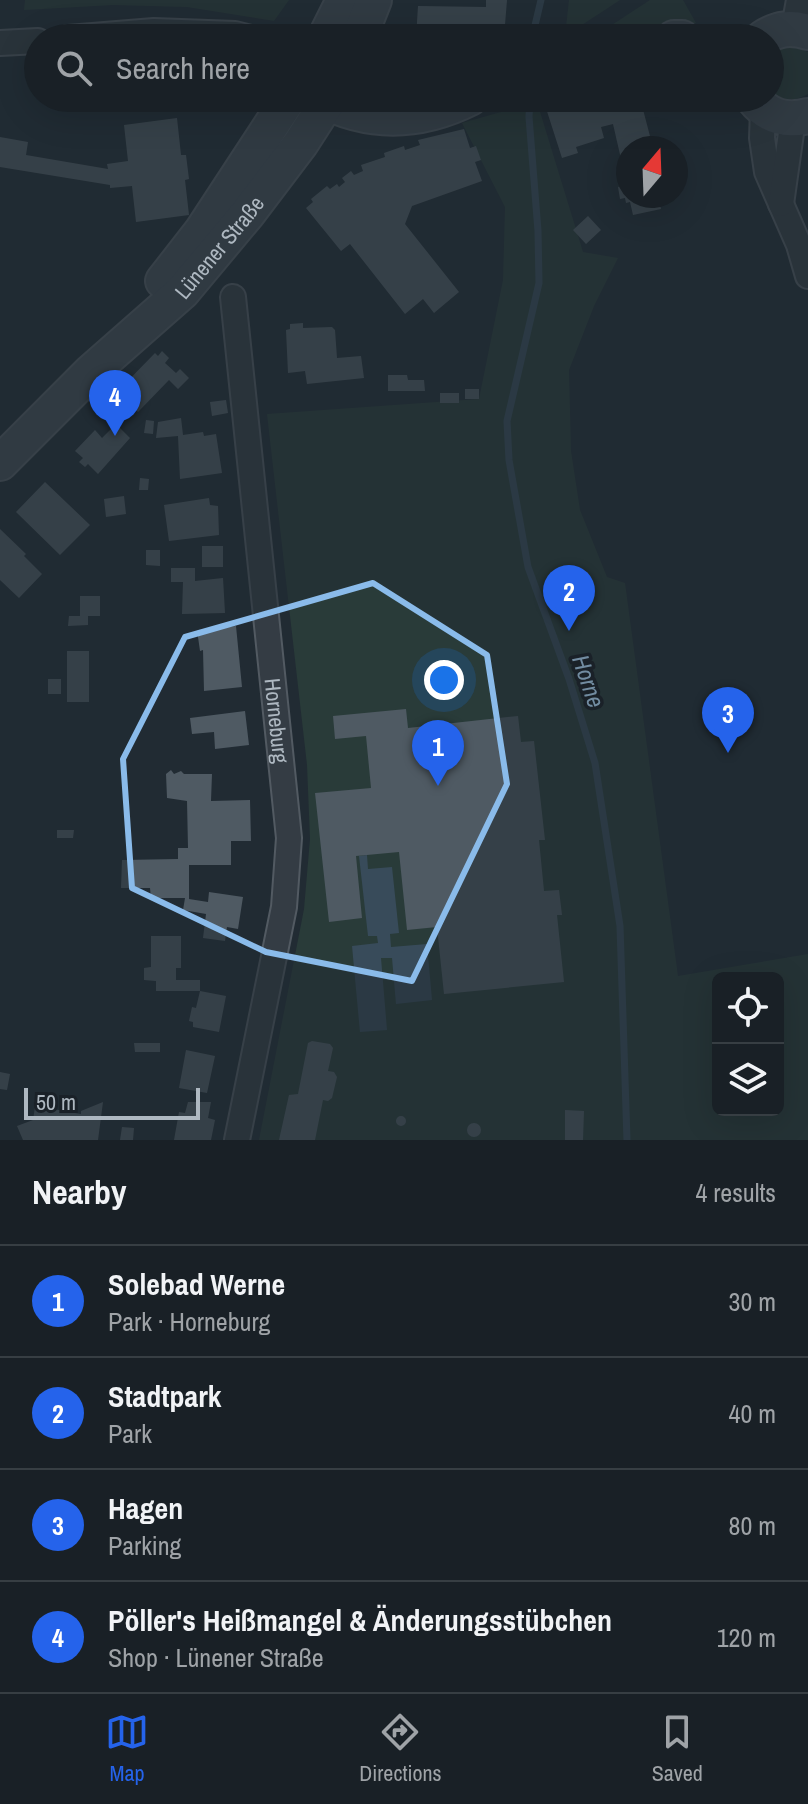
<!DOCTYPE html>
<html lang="en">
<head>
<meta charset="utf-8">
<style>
	:root { --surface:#192026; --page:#262d32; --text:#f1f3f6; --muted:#9fa3a7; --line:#373e43; --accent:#2563eb }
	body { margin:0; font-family:"Archivo Narrow",sans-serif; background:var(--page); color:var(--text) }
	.controls { position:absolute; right:24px; bottom:24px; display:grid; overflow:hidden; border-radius:12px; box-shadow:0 8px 32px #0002 }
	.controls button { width:72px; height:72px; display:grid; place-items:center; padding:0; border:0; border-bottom:2px solid var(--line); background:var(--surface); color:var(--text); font:40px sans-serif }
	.compass { position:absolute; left:616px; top:136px; width:72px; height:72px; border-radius:50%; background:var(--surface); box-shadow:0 8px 32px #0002; rotate:19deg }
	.scale { position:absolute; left:24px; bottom:20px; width:176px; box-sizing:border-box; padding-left:8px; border:4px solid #aeb8c1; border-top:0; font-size:22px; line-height:28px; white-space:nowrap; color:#aeb8c1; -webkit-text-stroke:6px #1a2128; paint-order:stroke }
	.you { position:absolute; left:444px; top:680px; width:28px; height:28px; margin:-20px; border:6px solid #fff; border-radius:50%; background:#1a73e8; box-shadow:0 0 0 12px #1a73e833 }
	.badge { display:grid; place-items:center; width:52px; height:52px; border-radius:50%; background:var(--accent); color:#fff; font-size:26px; font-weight:700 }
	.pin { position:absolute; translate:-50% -66px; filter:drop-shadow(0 2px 4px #0008) }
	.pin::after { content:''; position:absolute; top:42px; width:28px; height:24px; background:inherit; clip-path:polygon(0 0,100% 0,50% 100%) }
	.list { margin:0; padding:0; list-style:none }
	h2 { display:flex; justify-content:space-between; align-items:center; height:104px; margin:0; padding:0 32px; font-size:34px }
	h2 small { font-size:26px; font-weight:400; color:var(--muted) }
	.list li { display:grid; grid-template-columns:52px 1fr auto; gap:24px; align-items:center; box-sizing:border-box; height:112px; padding:0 32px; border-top:2px solid var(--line) }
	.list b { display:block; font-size:30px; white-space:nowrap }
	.list p { margin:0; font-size:26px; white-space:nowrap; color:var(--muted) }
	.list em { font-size:26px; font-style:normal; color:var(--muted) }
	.icon { flex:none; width:44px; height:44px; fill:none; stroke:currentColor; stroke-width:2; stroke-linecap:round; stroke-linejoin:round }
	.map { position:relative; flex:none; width:808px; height:1140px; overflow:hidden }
	.search { position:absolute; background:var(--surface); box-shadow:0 8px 32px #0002; left:24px; right:24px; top:24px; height:88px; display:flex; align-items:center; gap:20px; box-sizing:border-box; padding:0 28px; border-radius:44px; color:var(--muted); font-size:30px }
	.sheet { height:552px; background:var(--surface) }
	nav { display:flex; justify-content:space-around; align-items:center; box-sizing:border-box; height:112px; border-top:2px solid var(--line); background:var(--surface); font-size:22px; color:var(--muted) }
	nav a { display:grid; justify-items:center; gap:4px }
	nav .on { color:var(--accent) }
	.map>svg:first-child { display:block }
	.green { fill:#293b39; fill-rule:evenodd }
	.water { fill:#384b5a }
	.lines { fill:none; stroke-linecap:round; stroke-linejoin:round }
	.stream { stroke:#384b5a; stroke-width:7 }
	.building { fill:#4f5a63 }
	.street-casing { stroke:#525a62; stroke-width:28 }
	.secondary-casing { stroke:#525a62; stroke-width:38 }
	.street { stroke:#343c44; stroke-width:24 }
	.secondary { stroke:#434c56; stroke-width:34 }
	.marked { fill:none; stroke:#8abbea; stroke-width:6; stroke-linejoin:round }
	.labels { text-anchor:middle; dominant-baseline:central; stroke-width:7; stroke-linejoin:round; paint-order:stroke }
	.street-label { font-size:22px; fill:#aeb8c1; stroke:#1a2128 }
	.water-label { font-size:24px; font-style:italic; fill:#728ca1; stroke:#1a2128 }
</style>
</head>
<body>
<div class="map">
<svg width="808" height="1140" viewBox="0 0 808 1140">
	<rect width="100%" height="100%" fill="#212b33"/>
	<path class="green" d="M25 0H289L274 21 187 7 113 5 24 10Z
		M569 0H620L565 36Z
		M650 0H683L696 23H670L642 27 596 38 595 36Z
		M792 45 808 52V94C794 102 783 101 770 91V55L777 49Z
		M537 102 583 252 618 258 594 306 569 370 571 451 580 510 607 577 625 583 678 976 808 954V1140H259L304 909 310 839 307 765 267 414 479 399 503 280 505 207 462 123ZM718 978H778V1110H718Z"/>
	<path class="water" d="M367 855 368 869 392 867 399 933 390 934 391 947 427 944 432 1000 396 1004 392 958H381L387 1030 360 1032 352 946 378 943 377 936H368L359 856Z"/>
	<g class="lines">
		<path class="stream" d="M532 38 541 0
			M530 98 529 117 538 231 539 283 507 421 509 460 528 567 569 679 595 763 620 926 627 1140"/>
	</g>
	<path class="building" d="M486 0H507L504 37 416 38 418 6 486 7Z
		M558 98H640L651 140 646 141 648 148H628V196H658L661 209 633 215 630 202 626 203 625 198 620 199 618 187 627 185 613 124 601 127 604 138 576 147 578 153 562 158 544 102Z
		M177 118 181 155H186L189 179 185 180 189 215 136 222 132 186 110 188V185L0 167V137L28 142 26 155 108 169 107 164 128 161 124 125Z
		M464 129 470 148 476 146 481 160 475 162 482 181 412 206 405 224 459 292 434 313 423 299 405 314 350 244 341 251 306 208 313 202 311 199 327 186 330 189 337 184 339 187 345 182 342 178 351 171 354 175 363 171 361 165 385 157 384 153 404 146 405 150 420 145 418 140Z
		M588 216 601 230 586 244 573 230Z
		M303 323V328L332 327 335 330 337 358 361 356 364 378 307 384 305 371 288 373 286 330 290 329V324Z
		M162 351 169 358 165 363 176 373 180 369 189 378 178 389 169 380 138 412 132 406 129 409 125 404 127 401 117 392 155 353 158 356Z
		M388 375H407L408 380H424L425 391H388Z
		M465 389H479V399H465Z
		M440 393H459V403H440Z
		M226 400 228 413 212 416 210 402Z
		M181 418 183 435 203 432 204 436 216 434 222 473 180 479 178 436 156 438 158 422Z
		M146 420 154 421 153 434 144 433Z
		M116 424 130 438 98 474 88 464 85 467 79 462 83 458 75 451 95 430 102 438Z
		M140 478 149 479 148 490H139Z
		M45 482 90 525 60 555 16 512Z
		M124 496 126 514 106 517 104 499Z
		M209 498 210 505 218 506 219 535 169 541 164 505Z
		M0 529 26 554 24 556 42 574 19 598 0 580Z
		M202 546H223V567H202Z
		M146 550H160V566L146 565Z
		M171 568H195V581L223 578 225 613 182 614 183 582H171Z
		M80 596H100V616H88V625L68 626 69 616H80Z
		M236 626 242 687 204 691 203 650 200 651 197 630Z
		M67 651H89V702H67Z
		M48 679H61V694H48Z
		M406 709 408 728 518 716 521 742 534 741 545 840H539L544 891 559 890 562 915H557L564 982 444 994 437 927 407 930 399 852 356 856 362 918 329 922 315 793 371 788 366 736 335 739 333 716Z
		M245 711 249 745 215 749 214 732 192 734 190 718Z
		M171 770 174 774 181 771 184 774H212L211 801 250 800 251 841H231V865H189V899L208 902 209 892 243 897 238 929 227 927 225 941 203 938 206 914 183 910 185 898H151L150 888H121L122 860 178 859V848H188L187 801 167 798 166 774Z
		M57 830H74L73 838H57Z
		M151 936H181V968H176V980H200V991H156V981L144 980V968L151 967Z
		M200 991 226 996 219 1032 193 1027V1022L189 1021 192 1007 196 1008Z
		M312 1041 330 1044 333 1048 328 1071 334 1072 337 1077 332 1098 328 1101 323 1100 315 1140H279L289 1095 298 1094 308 1043Z
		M134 1043H160V1052H135Z
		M186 1050 215 1056 207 1093 179 1088Z
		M0 1072 10 1074 7 1090 0 1089Z
		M103 1102 98 1140H23L17 1126 33 1120 35 1107 59 1110 76 1103 75 1113 81 1114V1111Z
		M188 1102H211L208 1118 215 1120 211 1140H174L179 1112 185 1113Z
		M565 1110 584 1111 583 1140H565Z
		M396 1121a5 5 0 1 1 10 0a5 5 0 1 1-10 0Z
		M467 1130a7 7 0 1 1 14 0a7 7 0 1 1-14 0Z
		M122 1127 134 1128 133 1140H120Z"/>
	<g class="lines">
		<defs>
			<g id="street">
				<path d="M794 28 799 0"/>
				<path d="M68 38 154 31 235 34 251 38"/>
				<path d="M0 43 38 41"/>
				<path d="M763 110 762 138 767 172 799 245 808 276"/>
				<path d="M781 204 793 119"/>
				<path id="s1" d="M233 297 289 838 284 907 237 1140"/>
			</g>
			<g id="secondary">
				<path d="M325 38 344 0"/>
				<path d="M359 38 374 0"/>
				<path d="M674 38H682"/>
				<path d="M763 38C778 28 791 27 808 32"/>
				<path d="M318 98C369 125 420 123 470 98"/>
				<path d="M753 98C767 116 785 122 808 116"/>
				<path d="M163 281 202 231 289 98"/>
				<path id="s2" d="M0 463 91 372 182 292 248 213 301 143 330 98"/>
			</g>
		</defs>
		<use href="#street" class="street-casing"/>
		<use href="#secondary" class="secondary-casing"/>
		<use href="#street" class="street"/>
		<use href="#secondary" class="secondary"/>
	</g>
	<path d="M0 0H808V1140H0ZM373 583 487 655 507 784 412 981 266 952 132 888 123 759 185 637Z" fill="#212b33" fill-opacity=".55" fill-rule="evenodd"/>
	<path class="marked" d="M373 583 487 655 507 784 412 981 266 952 132 888 123 759 185 637Z"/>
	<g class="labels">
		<g class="street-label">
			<text stroke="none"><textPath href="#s2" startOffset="308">Lünener Straße</textPath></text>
			<text stroke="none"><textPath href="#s1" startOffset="426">Horneburg</textPath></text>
		</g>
		<g class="water-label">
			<text transform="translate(589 681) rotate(71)">Horne</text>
		</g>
	</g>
</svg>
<div class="controls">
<button><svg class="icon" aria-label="locate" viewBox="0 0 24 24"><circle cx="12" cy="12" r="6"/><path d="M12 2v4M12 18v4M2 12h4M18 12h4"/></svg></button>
<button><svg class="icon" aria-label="layers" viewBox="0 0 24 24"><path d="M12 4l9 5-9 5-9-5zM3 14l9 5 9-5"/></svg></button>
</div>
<svg class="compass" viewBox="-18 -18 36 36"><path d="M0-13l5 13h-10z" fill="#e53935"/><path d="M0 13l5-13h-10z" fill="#9fa3a7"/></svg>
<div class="scale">50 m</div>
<div class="you"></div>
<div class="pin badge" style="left:438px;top:786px">1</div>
<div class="pin badge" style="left:569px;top:631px">2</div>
<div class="pin badge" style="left:728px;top:753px">3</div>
<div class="pin badge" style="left:115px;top:436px">4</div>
<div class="search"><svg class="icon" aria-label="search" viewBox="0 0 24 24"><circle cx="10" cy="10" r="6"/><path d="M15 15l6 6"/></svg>Search here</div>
</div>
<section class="sheet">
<h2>Nearby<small>4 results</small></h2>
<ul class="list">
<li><span class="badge">1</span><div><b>Solebad Werne</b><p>Park · Horneburg</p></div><em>30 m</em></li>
<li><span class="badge">2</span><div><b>Stadtpark</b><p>Park</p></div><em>40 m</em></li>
<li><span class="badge">3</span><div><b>Hagen</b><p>Parking</p></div><em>80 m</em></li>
<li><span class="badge">4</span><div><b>Pöller's Heißmangel &amp; Änderungsstübchen</b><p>Shop · Lünener Straße</p></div><em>120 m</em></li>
</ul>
</section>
<nav>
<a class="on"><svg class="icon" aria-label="map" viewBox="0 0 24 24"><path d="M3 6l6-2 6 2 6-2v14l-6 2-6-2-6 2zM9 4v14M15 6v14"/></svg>Map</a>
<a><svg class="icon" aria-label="directions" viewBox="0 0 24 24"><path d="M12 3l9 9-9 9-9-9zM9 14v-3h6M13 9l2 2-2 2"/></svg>Directions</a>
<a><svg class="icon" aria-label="saved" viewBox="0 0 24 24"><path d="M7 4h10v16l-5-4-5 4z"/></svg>Saved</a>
</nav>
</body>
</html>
